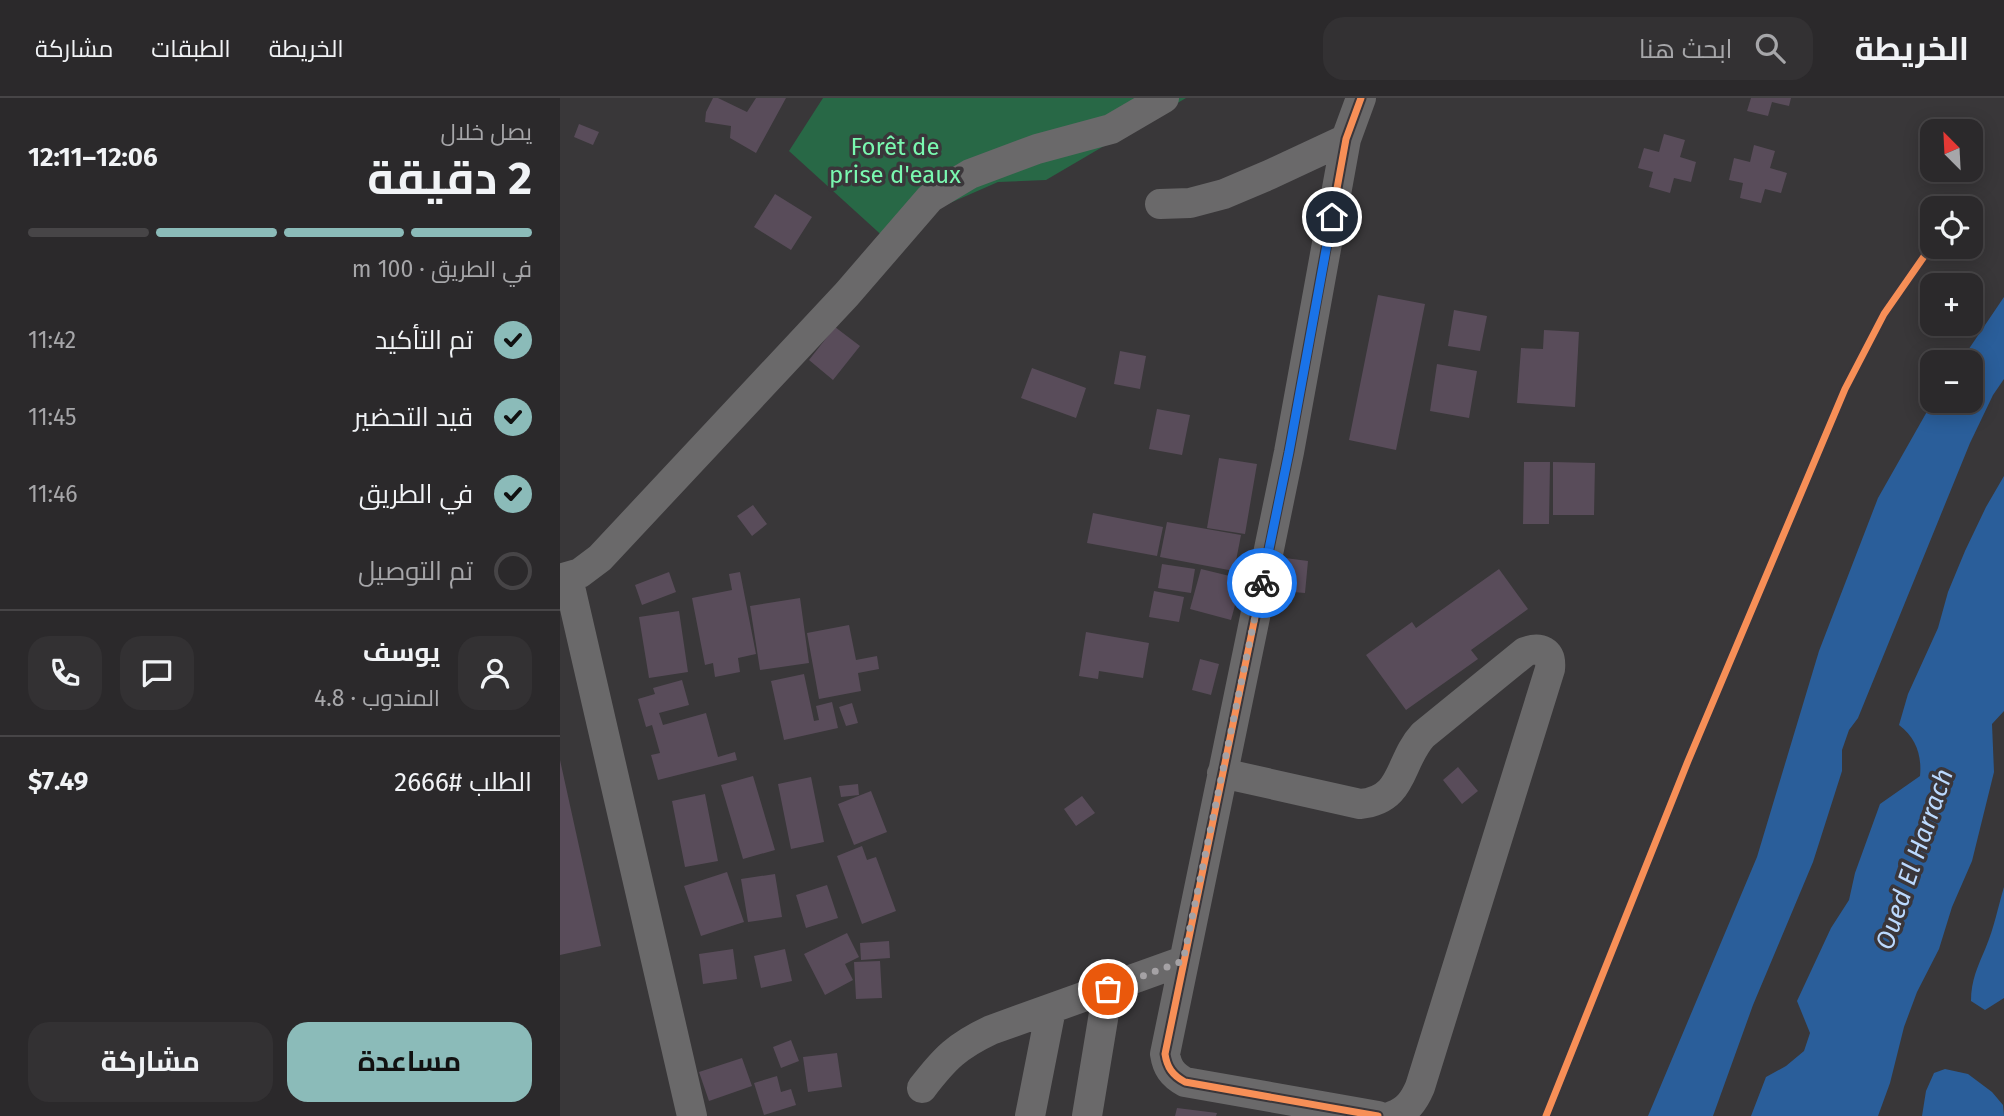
<!DOCTYPE html>
<html lang="ar">
<meta charset="utf-8">
<style>
:root{--surface:#2b292b;--page:#333133;--text:#f1f3f6;--muted:#a6a6a9;--line:#474547;--accent:#8bbbb9}
body{margin:0;font-family:"Fira Sans",Cairo,sans-serif;background:var(--page);color:var(--text);direction:rtl;height:100vh;display:flex;flex-direction:column;font-size:26px;white-space:nowrap}
*{box-sizing:border-box;margin:0}
p{font-size:23px;color:var(--muted)}
.icon{flex:none;width:38px;height:38px;fill:none;stroke:currentColor;stroke-width:2;stroke-linecap:round;stroke-linejoin:round}
.map{position:relative;flex:1;overflow:hidden;direction:ltr}
.side{display:flex;flex-direction:column;background:var(--surface);width:560px}
.side>*{flex:none}
.needle{width:46px;rotate:336deg}
.tools{position:absolute;left:1360px;top:21px;display:grid;gap:14px}
.tools a{display:grid;place-items:center;width:63px;height:63px;border-radius:14px;background:var(--surface);box-shadow:0 4px 18px #0003,0 0 0 2px var(--line);font-size:35px}
.pin{position:absolute;display:grid;place-items:center;width:60px;height:60px;color:#fff;margin:-30px;border:4px solid #fff;border-radius:50%;box-shadow:0 2px 7px #0007}
.courier{position:absolute;display:grid;place-items:center;width:70px;height:70px;margin:-35px;border:5px solid #1a73e8;border-radius:50%;background:#fff;color:#222;box-shadow:0 2px 9px #0007}
.summary em{font-style:normal;font-weight:700}
.summary div{display:flex;flex-direction:column-reverse}
.summary{display:flex;align-items:center;justify-content:space-between;height:119px;padding:0 28px}
h1{font-size:46px;font-weight:700;line-height:52px}
.bar{display:grid;grid-template-columns:repeat(4,1fr);gap:10px 7px;align-content:center;height:84px;padding:0 28px}
.bar i{height:9px;border-radius:5px;background:var(--line)}
.bar .selected{background:var(--accent)}
.bar p{grid-column:span 4}
.line{display:flex;align-items:center;gap:18px;padding:0 28px;border-top:2px solid var(--line)}
.line div{flex:1}
.round{display:grid;place-items:center;flex:none;width:74px;height:74px;border-radius:21px;background:var(--page)}
ol{padding:0 28px;list-style:none}
li{display:flex;align-items:center;gap:21px;height:77px}
li p{margin-inline-start:auto}
li .icon{padding:7px;border-radius:50%;background:var(--accent);color:#111;stroke-width:4}
li:last-child{color:var(--muted)}
li i{width:38px;height:38px;border:4px solid var(--line);border-radius:50%}
.button{display:flex;gap:14px;margin-top:auto;padding:14px 28px}
.button a{flex:1;height:80px;border-radius:21px;background:var(--accent);color:#111;font-size:28px;font-weight:700;line-height:80px;text-align:center}
.button a+a{background:var(--page);color:var(--text)}
header{display:flex;align-items:center;gap:42px;box-sizing:border-box;height:98px;padding:0 35px;background:var(--surface);border-bottom:2px solid var(--line)}
header strong{font-size:33px}
nav{display:flex;gap:38px;margin-inline-start:auto;font-size:24px}
.search{width:490px;height:63px;background:var(--page);display:flex;align-items:center;gap:18px;box-sizing:border-box;padding:0 24px;border-radius:21px;color:var(--muted);font-size:26px}
main{display:flex;flex:1;min-height:0}
.map>svg:first-child{display:block}
.forest{fill:#286846}
.water{fill:#2a5e9a}
.building{fill:#594c5a}
.lines{fill:none;stroke-linecap:round;stroke-linejoin:round}
.minor{stroke:#6a696a;stroke-width:30}
.cycleway-casing{stroke:#3a363a;stroke-width:11}
.cycleway{stroke:#f78f57;stroke-width:7}
.done{stroke:#a5a2a5;stroke-width:7;stroke-dasharray:0 12.6}
.route{stroke:#1a73e8;stroke-width:9}
.labels{text-anchor:middle;stroke-width:7;stroke-linejoin:round;paint-order:stroke}
.park-label{font-size:24px;fill:#7af8b0;stroke:#3a363a}
.water-label{font-size:26px;font-style:italic;fill:#bbd9fe;stroke:#3a363a}
</style>
<header>
<strong>الخريطة</strong>
<div class="search"><svg class="icon" aria-label="search" viewBox="0 0 24 24"><circle cx="10" cy="10" r="6"/><path d="M15 15l6 6"/></svg>ابحث هنا</div>
<nav><a>الخريطة</a><a>الطبقات</a><a>مشاركة</a></nav>
</header>
<main>
<div class="map">
<svg width="1444" height="1018" viewBox="0 0 1444 1018">
<rect width="100%" height="100%" fill="#393739"/>
<path class="forest" d="M263,0H626L486,82L438,84L374,112L338,152L229,53Z"/>
<path class="water" d="M1444,199V281L1433,297L1410,345L1298,620L1289,632L1282,652V673L1253,764L1193,907L1153,1018H1088L1197,759L1259,553L1318,400L1373,303H1410V264H1400Z
M1444,378V613L1432,626L1434,674L1412,763L1392,809L1379,851L1357,894L1344,929L1330,985L1318,1018H1191L1206,979L1226,968L1244,953L1250,935L1237,903L1271,830L1289,802L1295,775L1320,706L1360,678C1362,657 1356,640 1339,627L1348,596L1378,530L1388,494L1405,453L1426,409Z
M1444,789V900L1425,912L1411,903C1411,882 1418,868 1426,849C1434,830 1438,809 1444,789Z
M1385,971L1408,976L1432,994L1443,1007L1444,1018H1362L1366,993L1374,975Z"/>
<path class="building" d="M153,0H158L187,14L196,0H226L196,55L170,40L171,28L145,24L146,14Z
M1191,0H1231L1229,8L1212,4L1208,18L1187,13Z
M19,26L39,34L33,47L14,39Z
M1104,36L1125,42L1120,59L1136,64L1131,84L1114,80L1110,95L1089,89L1093,74L1078,70L1084,50L1099,54Z
M1194,47L1215,53L1210,70L1227,75L1221,95L1205,91L1201,105L1180,100L1183,85L1169,82L1174,60L1190,64Z
M215,96L252,119L231,152L194,129Z
M818,197L865,206L836,352L789,342Z
M894,212L927,218L920,253L888,248Z
M275,229L300,248L273,282L249,262Z
M984,232L1019,234L1015,309L957,305L961,250L983,251Z
M560,253L586,258L580,291L554,286Z
M877,266L917,273L909,320L870,313Z
M472,270L526,290L516,320L461,300Z
M597,311L630,317L622,357L589,351Z
M659,360L697,366L685,436L647,430Z
M964,364H990L989,426H963Z
M993,364L1035,365L1034,417H993Z
M193,407L207,426L192,438L177,418Z
M533,415L603,429L597,458L527,445Z
M607,424L681,437L674,473L600,459Z
M725,460L748,463L745,495L721,493Z
M602,466L635,471L631,495L598,490Z
M641,471L682,481L671,522L630,511Z
M939,471L968,511L911,552L918,561L846,612L806,557L852,524L856,530Z
M109,474L116,494L82,507L75,487Z
M180,474L196,556L178,560L180,574L155,579L153,565L145,567L132,500L172,492L169,476Z
M594,493L624,499L619,524L589,519Z
M240,500L249,565L200,572L190,508Z
M119,513L128,574L89,580L79,519Z
M289,527L296,562L317,558L319,571L298,575L301,593L259,601L247,535Z
M526,534L589,545L583,580L539,573L538,581L519,578Z
M640,561L659,566L651,597L632,592Z
M244,576L254,623L259,622L256,608L272,604L278,630L224,642L211,583Z
M122,582L129,607L99,615L103,627L146,615L158,659L175,654L177,662L98,682L91,657L100,655L92,627L86,629L78,601L95,596L93,590Z
M292,605L298,625L286,628L279,609Z
M0,662L41,848L0,857Z
M898,669L918,693L902,706L883,682Z
M193,678L215,752L183,761L161,687Z
M251,679L264,744L231,751L218,686Z
M298,686L299,697L281,699L279,688Z
M311,693L327,734L294,747L278,706Z
M145,696L158,763L125,769L112,703Z
M522,698L535,715L516,728L504,711Z
M302,748L307,762L316,759L336,813L302,826L277,758Z
M167,774L184,824L141,838L124,788Z
M215,776L222,819L188,824L181,781Z
M267,787L278,820L246,830L236,797Z
M287,835L299,859L285,866L293,882L265,897L244,856Z
M329,843L330,860L301,862L300,845Z
M173,851L177,881L143,886L139,856Z
M225,851L232,883L201,890L194,858Z
M320,863L322,900L296,901L294,864Z
M231,942L239,963L221,970L213,949Z
M277,955L282,989L248,994L243,959Z
M182,960L192,988L149,1003L139,974Z
M217,978L221,994L231,991L236,1007L204,1017L194,985Z
M617,1010L657,1015L656,1018H615Z"/>
<g class="lines">
<path class="minor" d="M801,0L786,41L729,354L605,956C607,969 612,977 625,984L818,1018
M600,106L630,105L664,96L711,76L786,41
M8,480L132,1018
M0,481L20,475L40,460L287,196L370,100L410,76L477,51L551,31L604,0
M662,675L800,706C845,702 838,664 863,637L965,554C980,548 992,553 990,571L860,989C854,1003 847,1013 832,1018
M362,990C385,960 397,948 431,932L623,863
M470,1018L491,911
M527,1018L548,891"/>
<g class="cycleway-casing">
<path id="cycleway" d="M801,0L786,41L729,354L605,956C607,969 612,977 625,984L818,1018
M986,1018L1128,663L1285,291L1324,216L1372,147"/>
</g>
<use href="#cycleway" class="cycleway"/>
</g>
<g class="lines">
<path class="done" d="M548,891L623,863L702,485"/>
<path class="route" d="M702,485L729,354L772,119"/>
</g>
<g class="labels">
<g class="park-label">
<text x="335" y="57">Forêt de<tspan x="335" dy="28">prise d'eaux</tspan></text>
</g>
<g class="water-label">
<text transform="translate(1354 761) rotate(-71)" y="9">Oued El Harrach</text>
</g>
</g>
</svg>
<div class="tools">
<a><svg class="needle" viewBox="-14 -14 28 28"><path d="M0-13l5 13h-10z" fill="#e53935"/><path d="M0 13l5-13h-10z" fill="#a6a6a9"/></svg></a>
<a><svg class="icon" aria-label="locate" viewBox="0 0 24 24"><circle cx="12" cy="12" r="6"/><path d="M12 2v4M12 18v4M2 12h4M18 12h4"/></svg></a>
<a>+</a>
<a>−</a>
</div>
<div class="pin" style="left:548px;top:891px;background:#ea580c"><svg class="icon" aria-label="bag" viewBox="0 0 24 24"><path d="M5 8h14l-1 12H6zM9 8a3 3 0 0 1 6 0"/></svg></div>
<div class="pin" style="left:772px;top:119px;background:#1f2937"><svg class="icon" aria-label="home" viewBox="0 0 24 24"><path d="M3 11l9-7 9 7M6 9v11h12V9"/></svg></div>
<div class="courier" style="left:702px;top:485px"><svg class="icon" aria-label="bike" viewBox="0 0 24 24"><circle cx="6" cy="16" r="4"/><circle cx="18" cy="16" r="4"/><path d="M6 16l4-8h5l3 8M10 8l3 8H6M13 5h3"/></svg></div>
</div>
<section class="side">
<div class="summary"><div><h1>2 دقيقة</h1><p>يصل خلال</p></div><em>12:06–12:11</em></div>
<div class="bar"><i class="selected"></i><i class="selected"></i><i class="selected"></i><i></i><p>في الطريق · 100 m</p></div>
<ol>
<li><svg class="icon" aria-label="check" viewBox="0 0 24 24"><path d="M5 12l5 5 9-10"/></svg>تم التأكيد<p>11:42</p></li>
<li><svg class="icon" aria-label="check" viewBox="0 0 24 24"><path d="M5 12l5 5 9-10"/></svg>قيد التحضير<p>11:45</p></li>
<li><svg class="icon" aria-label="check" viewBox="0 0 24 24"><path d="M5 12l5 5 9-10"/></svg>في الطريق<p>11:46</p></li>
<li><i></i>تم التوصيل</li>
</ol>
<div class="line" style="height:126px"><a class="round"><svg class="icon" aria-label="person" viewBox="0 0 24 24"><circle cx="12" cy="8" r="4"/><path d="M4 21q1-7 8-7t8 7"/></svg></a><div><b>يوسف</b><p>المندوب · 4.8</p></div><a class="round"><svg class="icon" aria-label="chat" viewBox="0 0 24 24"><path d="M4 5h16v11H9l-5 4z"/></svg></a><a class="round"><svg class="icon" aria-label="phone" viewBox="0 0 24 24"><path d="M5 4h4l2 5-3 2q2 4 5 5l2-3 5 2v4C11 20 4 13 5 4z"/></svg></a></div>
<div class="line" style="height:91px"><div>الطلب #2666</div><b>$7.49</b></div>
<div class="button"><a>مساعدة</a><a>مشاركة</a></div>
</section>
</main>
